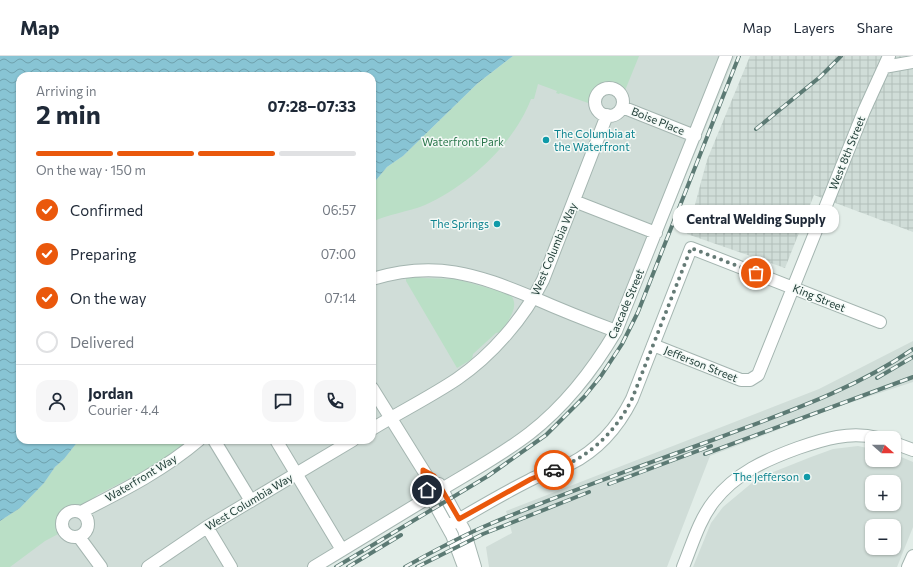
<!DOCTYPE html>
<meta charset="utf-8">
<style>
:root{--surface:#fff;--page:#f6f6f7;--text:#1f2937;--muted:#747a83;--line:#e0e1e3;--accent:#ea580c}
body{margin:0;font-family:Commissioner,sans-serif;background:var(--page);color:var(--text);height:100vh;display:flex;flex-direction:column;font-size:15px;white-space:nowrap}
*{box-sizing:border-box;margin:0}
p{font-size:13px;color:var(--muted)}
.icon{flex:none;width:22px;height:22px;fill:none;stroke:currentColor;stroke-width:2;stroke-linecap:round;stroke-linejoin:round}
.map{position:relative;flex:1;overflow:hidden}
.details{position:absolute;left:16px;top:16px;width:360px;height:372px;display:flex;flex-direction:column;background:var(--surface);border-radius:12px;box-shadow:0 1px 3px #0004}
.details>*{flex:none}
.needle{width:26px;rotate:111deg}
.tools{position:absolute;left:865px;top:375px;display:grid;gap:8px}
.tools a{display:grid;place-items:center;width:36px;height:36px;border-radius:8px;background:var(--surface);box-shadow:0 1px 3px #0004;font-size:20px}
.pin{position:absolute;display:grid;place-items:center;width:34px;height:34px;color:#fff;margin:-17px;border:2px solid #fff;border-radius:50%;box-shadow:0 1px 4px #0007}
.courier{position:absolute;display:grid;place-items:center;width:40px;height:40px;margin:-20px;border:3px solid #ea580c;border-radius:50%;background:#fff;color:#222;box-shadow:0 1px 5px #0007}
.bubble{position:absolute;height:28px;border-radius:12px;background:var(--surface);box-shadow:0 1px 3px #0004;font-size:13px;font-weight:700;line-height:28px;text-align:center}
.overview em{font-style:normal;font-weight:700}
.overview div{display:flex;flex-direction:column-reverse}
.overview{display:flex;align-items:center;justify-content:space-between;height:68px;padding:0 20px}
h1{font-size:26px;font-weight:700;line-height:30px}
.bar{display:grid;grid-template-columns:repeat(4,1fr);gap:6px 4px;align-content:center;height:48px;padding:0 20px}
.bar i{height:5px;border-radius:3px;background:var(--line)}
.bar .selected{background:var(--accent)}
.bar p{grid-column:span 4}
.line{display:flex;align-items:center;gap:10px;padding:0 20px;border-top:1px solid var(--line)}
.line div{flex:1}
.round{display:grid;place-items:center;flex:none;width:42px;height:42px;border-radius:12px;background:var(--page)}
ol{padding:0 20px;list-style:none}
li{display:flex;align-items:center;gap:12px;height:44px}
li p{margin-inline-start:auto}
li .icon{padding:4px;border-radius:50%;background:var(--accent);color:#fff;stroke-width:4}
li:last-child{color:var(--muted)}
li i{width:22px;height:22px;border:2px solid var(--line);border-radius:50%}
header{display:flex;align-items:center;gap:24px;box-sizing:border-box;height:56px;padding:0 20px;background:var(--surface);border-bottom:1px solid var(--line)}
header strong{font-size:19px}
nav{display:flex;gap:22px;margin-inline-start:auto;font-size:14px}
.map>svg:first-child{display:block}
.built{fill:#d0ddd8;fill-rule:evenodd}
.industrial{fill:url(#industrial-grid)}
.green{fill:#badfc6}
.water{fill:url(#water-waves)}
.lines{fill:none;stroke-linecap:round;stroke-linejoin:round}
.minor-casing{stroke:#a4b5b0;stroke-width:14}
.minor{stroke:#fff;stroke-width:12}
.rail-casing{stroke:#5c7a74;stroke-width:4}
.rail{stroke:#f3f9f6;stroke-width:2.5;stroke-dasharray:8;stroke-linecap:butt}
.done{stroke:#657b76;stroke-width:4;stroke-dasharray:0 7.2}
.route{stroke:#ea580c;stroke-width:5}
.culture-dot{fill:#0f9aa8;stroke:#f3f9f6;stroke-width:1.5}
.labels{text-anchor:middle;stroke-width:3;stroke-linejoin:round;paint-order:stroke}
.street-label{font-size:11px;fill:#213e38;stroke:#f3f9f6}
.culture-label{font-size:11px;fill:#0d838f;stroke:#f3f9f6;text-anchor:end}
.park-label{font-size:11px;fill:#2a774c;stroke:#f3f9f6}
</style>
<header>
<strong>Map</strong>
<nav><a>Map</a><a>Layers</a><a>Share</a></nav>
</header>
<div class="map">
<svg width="913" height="511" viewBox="0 0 913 511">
<defs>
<pattern id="industrial-grid" width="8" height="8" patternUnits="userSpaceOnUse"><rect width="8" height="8" fill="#d0ddd8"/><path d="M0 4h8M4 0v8" fill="none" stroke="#b2bfba"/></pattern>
<pattern id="water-waves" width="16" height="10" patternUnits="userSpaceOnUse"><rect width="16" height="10" fill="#88c4d4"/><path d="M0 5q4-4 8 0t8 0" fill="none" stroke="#6fa1ad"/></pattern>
</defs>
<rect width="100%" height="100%" fill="#e2ede8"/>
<path class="built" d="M513,0H735L618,285L591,326L567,353L540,379L512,399L328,511H0V465L20,452L44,427L49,418L79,384H372V129L438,67Z
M913,285V326L837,351L710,400L667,511H489L486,491L512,477L506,455L819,333Z
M858,390L872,393V404H894V398L913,406V471L897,511H693L711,467L723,451L753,426L761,421L811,401L833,393ZM872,426H894V448H872ZM872,470H894V492H872Z"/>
<path class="industrial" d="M750,0H913V176L814,139L785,212L687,178L707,104Z"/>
<path class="green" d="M513,0H639L624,37C612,22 593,28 591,47H588L560,37L559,38L556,37L557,35L538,28L534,43H531C514,88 469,129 425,149C408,156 388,158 372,166V129L376,124L387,111L403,100L478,27Z
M417,219L421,222L456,223L499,235L504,234C524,245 510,262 501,276L496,277L473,298L472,303L457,312L406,225V221Z
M79,384H188L181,390L178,396L152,413H148L97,439C86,456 50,446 60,477L45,485L10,511H0V465L20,452L44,427L55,411L64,403Z"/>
<path class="water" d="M0,0H513L478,27L403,100L387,111L372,129V20H20V384H79L64,403L55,411L44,427L20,452L0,465Z"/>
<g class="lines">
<g class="minor-casing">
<path id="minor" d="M884,11L913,6
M595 46a14 14 0 1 1 28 0a14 14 0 1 1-28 0Z
M622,51L695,80
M574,145L656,177
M372,223C435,204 476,218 534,242C561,254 589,265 616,275
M653,289L741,324H750L758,319L864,55L889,0
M372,332L433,430L437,433H442
M372,373C400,356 430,341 457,323C492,299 524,262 543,224L607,59
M214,384L251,445
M276,384L342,494
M894,387L913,394
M439,428L464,474L475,511
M442,433C472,415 503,398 530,377C566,349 593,314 616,275L726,0
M427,434L452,479L464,511
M62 468a13 13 0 1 1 26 0a13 13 0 1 1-26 0Z
M81,456C122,435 164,414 199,384
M448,470C475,454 502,438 530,424C543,417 557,414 570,408C598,394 618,371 632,343L691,192L880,266
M207,471L231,511
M79,481L101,511
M148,511L207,471L353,384
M314,511L431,440
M683,511C692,489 699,464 714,445C736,417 765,404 798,392C824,383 850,375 878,382
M908,511L913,500"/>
</g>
<use href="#minor" class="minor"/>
<g class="rail-casing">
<path id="rail" d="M756,73L820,21L841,0
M877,322L913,301
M705,398L913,321
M609,428L711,390
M336,511L488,420L546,379L584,341L601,320L622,288L638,256L739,0
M348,511L401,479
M405,511C430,497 456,483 483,471C560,438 639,411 718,382C784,357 854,334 913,293
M417,511L483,478L589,436"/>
</g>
<use href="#rail" class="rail"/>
</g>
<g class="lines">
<path class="done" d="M554,414C589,401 615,377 632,343L691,192L756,217"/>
<path class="route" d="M427,434L423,427V414L434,420L459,463L531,423L554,414"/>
</g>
<g class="culture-dot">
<circle cx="546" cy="84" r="4"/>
<circle cx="497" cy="168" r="4"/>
<circle cx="807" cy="421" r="4"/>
</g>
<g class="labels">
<g class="street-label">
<text transform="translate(658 65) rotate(22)" y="4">Boise Place</text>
<text transform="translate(847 97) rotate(-68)" y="4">West 8th Street</text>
<text transform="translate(554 193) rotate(-67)" y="4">West Columbia Way</text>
<text transform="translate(819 242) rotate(22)" y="4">King Street</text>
<text transform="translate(626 248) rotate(-67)" y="4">Cascade Street</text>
<text transform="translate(701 308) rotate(22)" y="4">Jefferson Street</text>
<text transform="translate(141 422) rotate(-31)" y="4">Waterfront Way</text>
<text transform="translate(249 446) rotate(-31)" y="4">West Columbia Way</text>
</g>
<g class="culture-label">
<text x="554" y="82" text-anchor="start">The Columbia at<tspan x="554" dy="13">the Waterfront</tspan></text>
<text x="489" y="172">The Springs</text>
<text x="799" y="425">The Jefferson</text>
</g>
<g class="park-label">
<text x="463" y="90">Waterfront Park</text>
</g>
</g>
</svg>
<div class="tools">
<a><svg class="needle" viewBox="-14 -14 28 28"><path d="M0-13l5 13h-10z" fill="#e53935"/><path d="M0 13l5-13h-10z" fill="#747a83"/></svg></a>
<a>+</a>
<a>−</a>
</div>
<div class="pin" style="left:756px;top:217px;background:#ea580c"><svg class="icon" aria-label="bag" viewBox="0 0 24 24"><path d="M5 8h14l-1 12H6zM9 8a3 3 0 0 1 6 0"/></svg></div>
<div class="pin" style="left:427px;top:434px;background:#1f2937"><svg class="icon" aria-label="home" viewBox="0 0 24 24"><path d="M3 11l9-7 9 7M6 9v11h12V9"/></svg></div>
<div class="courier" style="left:554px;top:414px"><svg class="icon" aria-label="car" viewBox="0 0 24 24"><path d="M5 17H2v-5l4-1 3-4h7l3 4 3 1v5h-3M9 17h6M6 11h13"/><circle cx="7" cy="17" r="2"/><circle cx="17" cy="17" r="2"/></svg></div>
<div class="bubble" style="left:673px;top:149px;width:166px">Central Welding Supply</div>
<section class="details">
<div class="overview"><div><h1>2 min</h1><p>Arriving in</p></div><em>07:28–07:33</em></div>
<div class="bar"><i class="selected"></i><i class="selected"></i><i class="selected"></i><i></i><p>On the way · 150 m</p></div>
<ol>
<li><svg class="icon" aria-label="check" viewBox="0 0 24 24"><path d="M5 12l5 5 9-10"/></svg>Confirmed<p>06:57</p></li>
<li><svg class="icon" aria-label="check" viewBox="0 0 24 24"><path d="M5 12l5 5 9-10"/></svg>Preparing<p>07:00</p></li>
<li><svg class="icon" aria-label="check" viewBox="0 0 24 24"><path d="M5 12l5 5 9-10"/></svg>On the way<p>07:14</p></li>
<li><i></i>Delivered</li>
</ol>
<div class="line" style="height:72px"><a class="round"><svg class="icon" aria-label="person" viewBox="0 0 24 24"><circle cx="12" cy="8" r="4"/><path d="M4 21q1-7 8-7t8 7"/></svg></a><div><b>Jordan</b><p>Courier · 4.4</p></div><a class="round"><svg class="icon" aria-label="chat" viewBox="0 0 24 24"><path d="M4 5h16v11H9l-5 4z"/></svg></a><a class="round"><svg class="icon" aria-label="phone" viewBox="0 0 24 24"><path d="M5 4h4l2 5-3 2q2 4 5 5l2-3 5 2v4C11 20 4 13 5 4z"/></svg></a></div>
</section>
</div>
